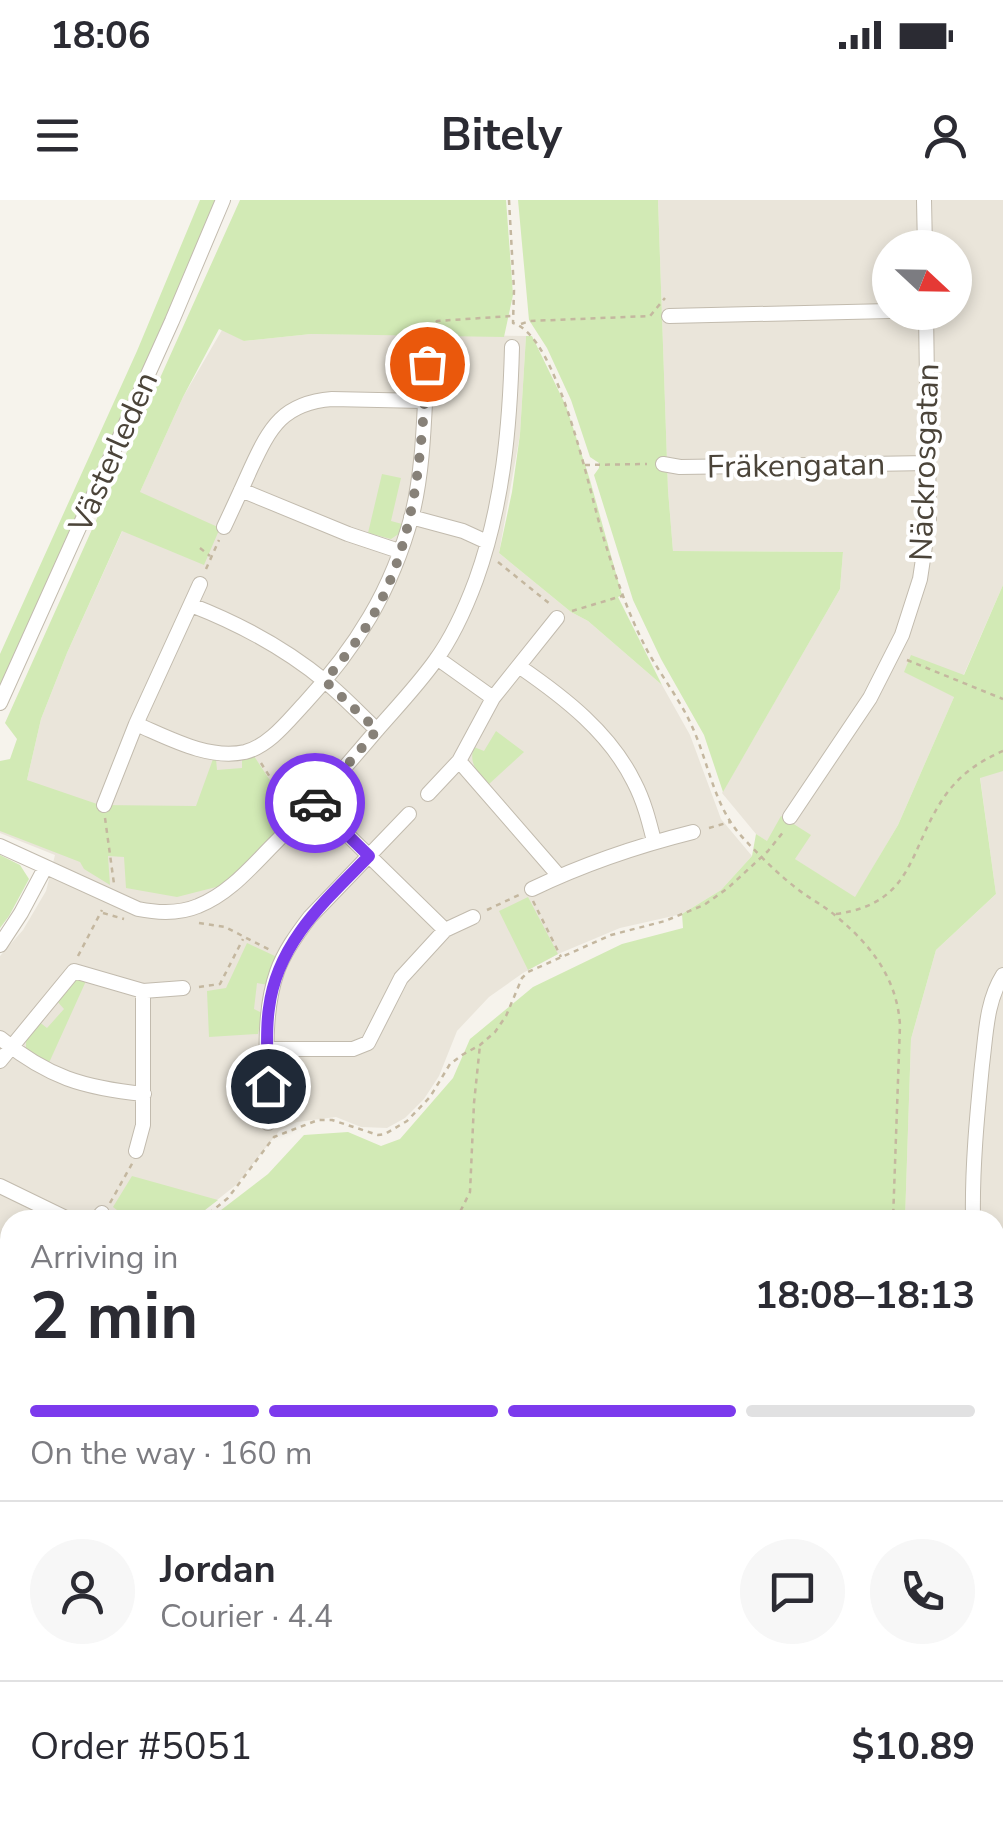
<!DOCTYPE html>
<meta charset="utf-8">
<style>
:root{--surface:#fff;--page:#f7f7f7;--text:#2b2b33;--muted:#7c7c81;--line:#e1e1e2;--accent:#7c3aed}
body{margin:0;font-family:"Nunito Sans",sans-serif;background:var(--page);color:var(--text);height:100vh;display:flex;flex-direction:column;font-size:38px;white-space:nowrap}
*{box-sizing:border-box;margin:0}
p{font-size:32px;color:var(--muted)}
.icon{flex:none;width:55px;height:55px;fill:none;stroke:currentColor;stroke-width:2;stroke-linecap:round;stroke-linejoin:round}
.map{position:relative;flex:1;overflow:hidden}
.drawer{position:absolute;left:0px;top:1010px;width:1005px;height:622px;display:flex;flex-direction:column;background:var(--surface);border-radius:30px 30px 0 0;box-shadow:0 5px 15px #0003}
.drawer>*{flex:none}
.needle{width:65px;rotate:112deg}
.buttons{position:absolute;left:872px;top:30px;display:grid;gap:20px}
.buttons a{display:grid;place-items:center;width:100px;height:100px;border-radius:50%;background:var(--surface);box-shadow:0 5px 15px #0003;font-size:50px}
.pin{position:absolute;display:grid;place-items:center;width:85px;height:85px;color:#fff;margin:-42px;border:5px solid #fff;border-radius:50%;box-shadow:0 2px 10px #0007}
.courier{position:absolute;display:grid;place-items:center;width:100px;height:100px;margin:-50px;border:8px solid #7c3aed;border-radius:50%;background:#fff;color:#222;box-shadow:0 2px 12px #0007}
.headline em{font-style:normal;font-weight:700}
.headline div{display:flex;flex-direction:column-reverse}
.headline{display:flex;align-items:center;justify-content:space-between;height:170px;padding:0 30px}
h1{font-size:65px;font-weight:700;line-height:75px}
.bar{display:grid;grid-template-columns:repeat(4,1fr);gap:15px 10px;align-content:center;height:120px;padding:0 30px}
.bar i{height:12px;border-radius:8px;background:var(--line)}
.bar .current{background:var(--accent)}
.bar p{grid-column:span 4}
.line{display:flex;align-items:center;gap:25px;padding:0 30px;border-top:2px solid var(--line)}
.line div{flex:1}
.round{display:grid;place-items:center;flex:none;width:105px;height:105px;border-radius:52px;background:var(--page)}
.status{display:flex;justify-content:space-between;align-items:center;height:70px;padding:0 50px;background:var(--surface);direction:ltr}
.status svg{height:28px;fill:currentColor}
header{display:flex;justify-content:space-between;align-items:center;height:130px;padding:0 30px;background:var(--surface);font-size:45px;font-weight:700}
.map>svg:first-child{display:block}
.residential{fill:#eae5da;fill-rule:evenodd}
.green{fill:#d2eab5}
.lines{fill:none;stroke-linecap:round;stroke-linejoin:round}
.minor-casing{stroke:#c2bbae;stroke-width:16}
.path{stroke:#c4b79f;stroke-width:2.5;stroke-dasharray:5 5;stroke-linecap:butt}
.minor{stroke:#fff;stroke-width:14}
.done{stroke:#878178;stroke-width:10;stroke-dasharray:0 18}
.route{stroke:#7c3aed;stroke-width:12}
.labels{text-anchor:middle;stroke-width:8;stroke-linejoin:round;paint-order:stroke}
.street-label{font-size:32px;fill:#4b4439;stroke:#fff}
</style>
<div class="status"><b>18:06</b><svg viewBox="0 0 49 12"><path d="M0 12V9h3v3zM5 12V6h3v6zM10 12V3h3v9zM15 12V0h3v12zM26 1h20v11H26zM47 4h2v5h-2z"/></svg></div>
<header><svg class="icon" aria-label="menu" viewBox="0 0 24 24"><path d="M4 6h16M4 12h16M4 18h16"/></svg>Bitely<svg class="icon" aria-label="person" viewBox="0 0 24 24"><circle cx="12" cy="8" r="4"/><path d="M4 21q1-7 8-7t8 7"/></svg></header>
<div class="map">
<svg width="1003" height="1632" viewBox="0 0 1003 1632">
<rect width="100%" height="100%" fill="#f6f3ec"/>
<path class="residential" d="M658,0H1003V385L898,625L855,698L756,634L722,593L840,389L843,352L673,351L668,290ZM890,48H955V112H890Z
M222,130L245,141L311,134L526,136L520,234L499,353L571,412L588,421L662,485L690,535L721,619L752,656L721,690L682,714L620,728L558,754L523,773L489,797L457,831L439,876L424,899L405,918L387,928L361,927L336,917L297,922L279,931L236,985L192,1020H10V1281L0,1292V756L23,730L46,691L55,655L0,633V630L27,580L41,519L67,453L183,197Z
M1003,570V1088H995V1020H905L911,839L936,750L996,694L980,577Z
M995,1228L1003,1232V1632H716L715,1623L995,1622Z"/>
<path class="green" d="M200,0H215L209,20L0,488V454L137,151Z
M240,0H506L513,95L504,137L311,134L244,141L219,129L183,197L140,292L220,328L204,365L122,331L67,453L41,519L27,580L100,605L196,606L213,559H216L217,570L242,568V558L252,553L292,614L224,685L177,697L126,688L124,657L108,656L110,685L84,669L80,662L0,631V561L10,559L17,539L5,523Z
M518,0H658L668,290L673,351L843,352L840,389L723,592L704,535L661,459L633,400L594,275L599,268V263L590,257L571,200L547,148L529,120Z
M526,136H532L566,206L590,280L622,395L618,397L662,485L588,421L571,412L499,353L512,292L520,234Z
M382,274L401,278L391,321L402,324L400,333L391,339L368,333Z
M1003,385V571L980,578L996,694L936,750L911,839L905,1020H208L268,974L304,935L348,932L381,946L400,939L453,878L470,839L533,787L622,744L683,728L682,714L721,690L752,656L756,634L767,641L781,616L811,635L795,659L855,697L898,625L954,497L904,472L911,455L964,475Z
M496,531L524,552L488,585C478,572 468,564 474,547L484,551Z
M0,655L20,665L29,679L9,716L0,728Z
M528,697L558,754L528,770L499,711Z
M247,743L277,757L268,785L257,783L254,809L262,813L258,834L209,837L207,791L226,788Z
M80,779L86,781L48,865L26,848V839L38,821L47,828L64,809L56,800L75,780Z
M132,976L218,1000L192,1020H130L113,1007Z
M995,1105H1003V1232L995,1228Z
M10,1281V1530L0,1519V1292Z
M14,1623V1622L390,1623L384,1632H15Z"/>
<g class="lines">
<g class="minor-casing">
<path id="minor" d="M924,0L925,48
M669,116L890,111
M663,264L680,267L929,263
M241,290L348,334L399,351
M411,317L463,331L487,342
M224,327C233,308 242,288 251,268C270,227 283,203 332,199L424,201
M191,405C240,424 285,448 326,482C344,497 360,514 377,530
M437,458L493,498
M520,467C565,498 610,533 634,582C644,601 649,621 654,641
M0,503L172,121L223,0
M136,524C169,538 208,560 245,552C269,546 288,521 304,504C356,448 392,390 412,315C424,267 424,213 427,164
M459,561L559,676
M428,594L459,561L493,498L557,418
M315,603L445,730
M104,605L136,524L200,384
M790,617L870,498L902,435L920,379L929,319L926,112
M0,646L138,709C158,713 179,714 198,706C229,694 251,667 274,644C310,608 343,570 376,531C396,508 417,486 435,461C452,438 466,407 476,380C503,305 510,226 512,147
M532,689C584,664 637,646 693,632
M0,745L21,713L45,668
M143,791L183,788
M0,838C47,877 84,888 144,894
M268,849H353L368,843L401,778L445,730L473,717
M0,861L74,771L143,791V925L136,951
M268,923C268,876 261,817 277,772C284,752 297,734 310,717L409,614
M0,986L70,1020
M96,1020L102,1013
M973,1020C972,968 977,916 982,865C986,835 986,802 1003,775
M0,1126L10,1129
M995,1283L1003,1274
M785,1622L787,1632
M941,1622L944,1632"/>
</g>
<path class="path" d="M509,0L514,90L513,123C559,137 589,292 603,336C615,375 628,414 647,450C660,474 678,497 690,522C709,561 713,607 744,639C761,657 780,676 800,691C812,700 826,707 837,717C872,746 897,779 900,825L893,1020
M907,112L908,120
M521,124L530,121L650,116L665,98
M427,149L428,131L437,121L511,116
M585,265L647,264
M200,348L210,356
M498,362L550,404
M206,369L219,340
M572,411L622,396
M907,460L1003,499
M261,563L289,607
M105,618L114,684
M709,628L730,622
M533,701L561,757
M487,710L521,694
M103,713L124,719
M836,714C917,703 908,646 947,593C962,573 980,561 1003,551
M199,723L225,727L270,750
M78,756L102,710
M199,787L220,784L243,739
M110,1003L133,962
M116,1012L126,1020
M201,1020L228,998L274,937L318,920H332L378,935L385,934L407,921L430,897L450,864L462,855L480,845L495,832L506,816L522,778L528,772L611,735L665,721L704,705L728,688L768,651L784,631
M456,1020L470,992L474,903L480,845
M995,1099L1003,1103
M995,1119L1003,1117
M0,1160L9,1144
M0,1190L10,1193
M995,1196L1003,1200
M995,1255L1003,1240
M149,1632L156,1622"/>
<use href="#minor" class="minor"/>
</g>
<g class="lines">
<path class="done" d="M315,603L377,530L325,481C341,461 358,441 371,419C417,341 421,252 427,164"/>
<path class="route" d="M268,886C268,860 265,834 269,808C277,743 325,701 369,656L315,603"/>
</g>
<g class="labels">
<g class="street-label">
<text transform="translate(113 252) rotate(-66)" y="11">Västerleden</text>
<text transform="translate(924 262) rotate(-88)" y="11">Näckrosgatan</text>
<text transform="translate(796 265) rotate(-1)" y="11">Fräkengatan</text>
</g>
</g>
</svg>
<div class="buttons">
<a><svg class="needle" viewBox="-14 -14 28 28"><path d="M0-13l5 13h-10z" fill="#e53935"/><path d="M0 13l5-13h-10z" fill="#7c7c81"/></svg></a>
</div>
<div class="pin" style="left:427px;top:164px;background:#ea580c"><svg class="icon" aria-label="bag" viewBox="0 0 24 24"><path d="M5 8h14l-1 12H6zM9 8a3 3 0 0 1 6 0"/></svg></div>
<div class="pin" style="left:268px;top:886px;background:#1f2937"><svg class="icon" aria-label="home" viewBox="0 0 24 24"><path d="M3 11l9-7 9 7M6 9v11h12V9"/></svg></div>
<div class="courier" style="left:315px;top:603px"><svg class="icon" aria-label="car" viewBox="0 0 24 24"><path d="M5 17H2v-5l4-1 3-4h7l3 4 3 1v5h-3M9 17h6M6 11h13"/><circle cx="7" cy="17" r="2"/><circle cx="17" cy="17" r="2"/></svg></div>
<section class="drawer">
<div class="headline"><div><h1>2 min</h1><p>Arriving in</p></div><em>18:08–18:13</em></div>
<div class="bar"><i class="current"></i><i class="current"></i><i class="current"></i><i></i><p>On the way · 160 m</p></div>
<div class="line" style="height:180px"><a class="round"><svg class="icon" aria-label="person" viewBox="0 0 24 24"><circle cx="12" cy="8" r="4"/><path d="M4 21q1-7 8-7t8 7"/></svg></a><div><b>Jordan</b><p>Courier · 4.4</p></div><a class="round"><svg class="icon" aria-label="chat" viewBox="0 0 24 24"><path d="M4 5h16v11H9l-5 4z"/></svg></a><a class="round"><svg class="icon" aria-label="phone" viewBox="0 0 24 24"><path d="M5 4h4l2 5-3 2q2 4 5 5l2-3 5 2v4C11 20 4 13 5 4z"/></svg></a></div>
<div class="line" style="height:130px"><div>Order #5051</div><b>$10.89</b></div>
</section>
</div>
